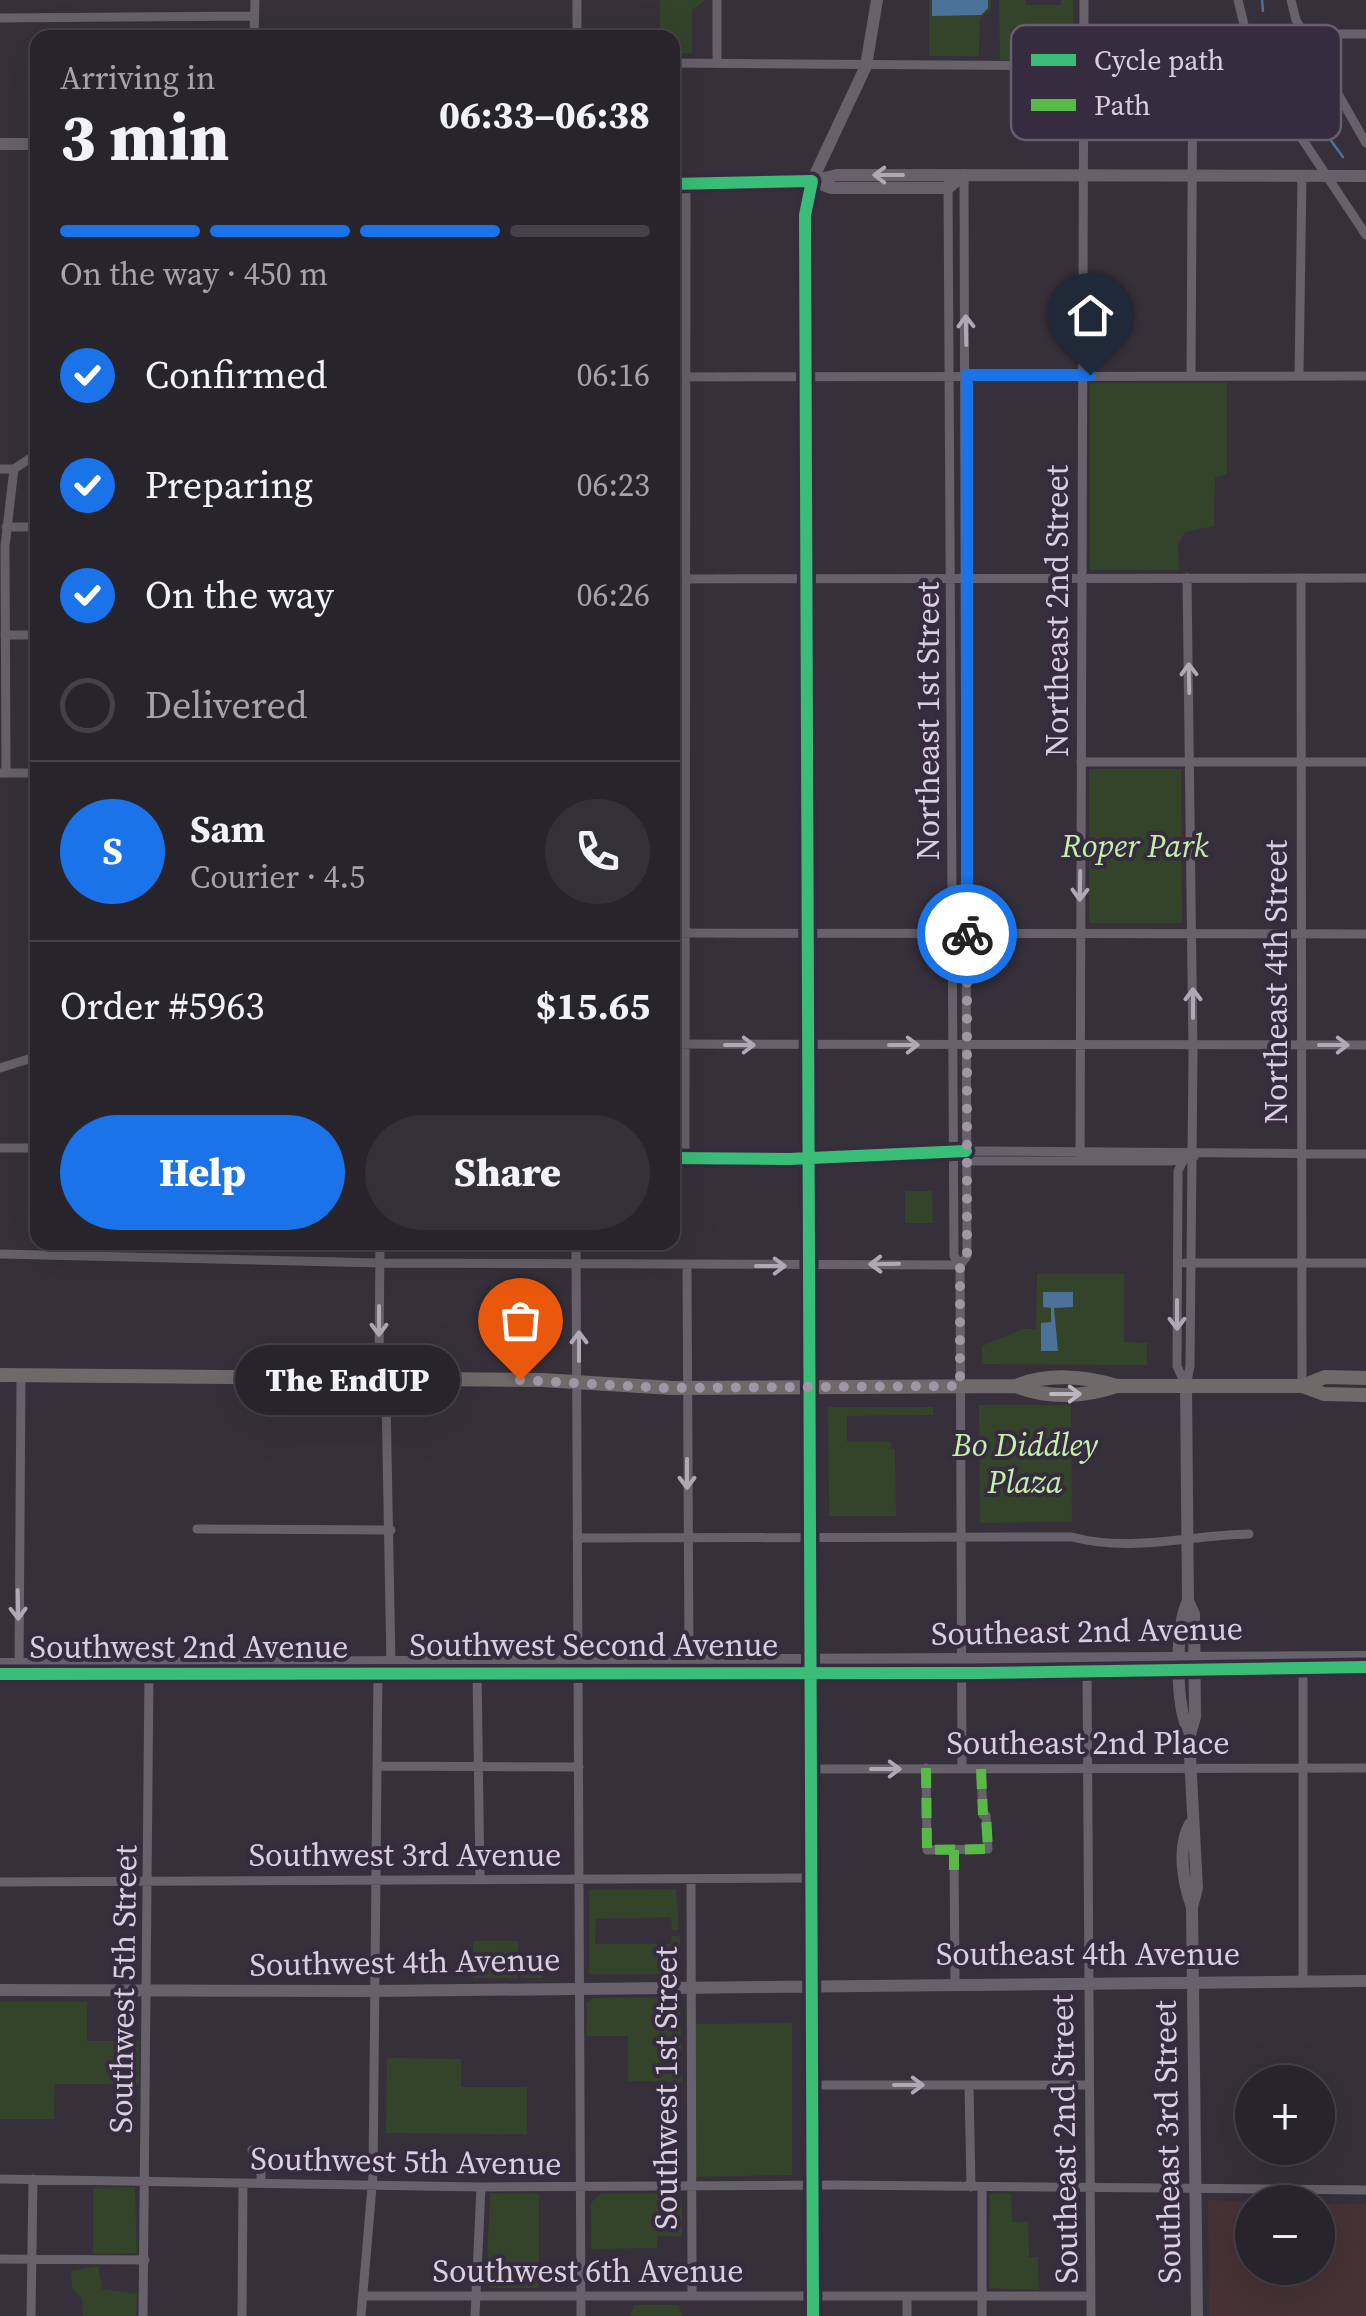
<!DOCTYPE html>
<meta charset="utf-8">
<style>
:root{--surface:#28242c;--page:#343038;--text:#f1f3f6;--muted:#a5a4a9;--line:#444148;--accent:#1a73e8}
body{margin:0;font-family:"Source Serif 4",serif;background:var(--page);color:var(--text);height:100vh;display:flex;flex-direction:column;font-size:38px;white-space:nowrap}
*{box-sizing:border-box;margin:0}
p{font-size:32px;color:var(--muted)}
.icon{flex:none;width:55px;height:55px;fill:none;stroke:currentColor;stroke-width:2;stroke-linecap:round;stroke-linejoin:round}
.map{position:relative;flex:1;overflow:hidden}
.details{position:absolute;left:30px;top:30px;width:650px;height:1220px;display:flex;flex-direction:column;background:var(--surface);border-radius:20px;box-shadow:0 10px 40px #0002,0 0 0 2px var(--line)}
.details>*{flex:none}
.buttons{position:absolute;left:1235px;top:2065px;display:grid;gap:20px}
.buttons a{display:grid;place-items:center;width:100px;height:100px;border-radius:50%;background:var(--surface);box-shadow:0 10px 40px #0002,0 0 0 2px var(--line);font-size:50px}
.pin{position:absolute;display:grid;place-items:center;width:85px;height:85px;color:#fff;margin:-102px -42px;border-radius:50% 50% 50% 0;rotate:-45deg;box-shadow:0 0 10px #0007}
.pin .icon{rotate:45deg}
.courier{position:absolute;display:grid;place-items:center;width:100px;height:100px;margin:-50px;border:8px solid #1a73e8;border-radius:50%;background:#fff;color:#222;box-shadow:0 2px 12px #0007}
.bubble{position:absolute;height:70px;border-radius:35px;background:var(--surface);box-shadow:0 10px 40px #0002,0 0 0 2px var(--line);font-size:32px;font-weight:800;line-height:70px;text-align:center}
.overview em{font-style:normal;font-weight:800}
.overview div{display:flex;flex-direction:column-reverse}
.overview{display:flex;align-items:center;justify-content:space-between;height:170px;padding:0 30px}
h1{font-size:65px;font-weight:800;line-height:75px}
.bar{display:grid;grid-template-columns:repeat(4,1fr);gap:15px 10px;align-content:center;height:120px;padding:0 30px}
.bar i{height:12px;border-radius:8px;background:var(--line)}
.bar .selected{background:var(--accent)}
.bar p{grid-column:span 4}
.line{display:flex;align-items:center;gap:25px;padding:0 30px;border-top:2px solid var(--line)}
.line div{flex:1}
.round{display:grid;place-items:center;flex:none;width:105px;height:105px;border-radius:52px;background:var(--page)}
ol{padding:0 30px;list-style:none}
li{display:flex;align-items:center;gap:30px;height:110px}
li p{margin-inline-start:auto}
li .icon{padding:10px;border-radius:50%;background:var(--accent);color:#fff;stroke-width:4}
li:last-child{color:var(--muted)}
li i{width:55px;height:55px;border:5px solid var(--line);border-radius:50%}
.cta{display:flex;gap:20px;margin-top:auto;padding:20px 30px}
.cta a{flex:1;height:115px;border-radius:60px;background:var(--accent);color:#fff;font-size:40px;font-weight:800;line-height:115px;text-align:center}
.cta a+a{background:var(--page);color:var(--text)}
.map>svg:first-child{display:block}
.industrial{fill:#453234}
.green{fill:#33442b}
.water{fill:#4d729a}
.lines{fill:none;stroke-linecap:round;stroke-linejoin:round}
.stream{stroke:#4d729a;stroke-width:2.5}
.street{stroke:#66616a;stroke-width:9}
.secondary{stroke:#66616a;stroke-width:12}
.primary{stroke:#6f696a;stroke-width:14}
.quiet{stroke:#58b947;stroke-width:10;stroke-dasharray:20 10;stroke-linecap:butt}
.cycleway-casing{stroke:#372b3f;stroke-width:19}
.cycleway{stroke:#3abd76;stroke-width:12}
.oneway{stroke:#afa9b5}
.oneway2{stroke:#bdb6c0}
.done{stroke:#9f98a4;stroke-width:10;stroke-dasharray:0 18}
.route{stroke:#1a73e8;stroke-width:12}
.labels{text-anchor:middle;stroke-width:8;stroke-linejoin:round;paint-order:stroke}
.street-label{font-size:32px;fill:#d7d0dd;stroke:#372b3f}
.park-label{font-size:32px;font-style:italic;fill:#c1f3a6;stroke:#372b3f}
.key{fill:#372b3f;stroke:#675d6e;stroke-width:2.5}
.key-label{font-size:28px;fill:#d7d0dd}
</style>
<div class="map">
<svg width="1366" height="2316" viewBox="0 0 1366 2316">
<rect width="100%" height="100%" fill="#36303a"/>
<path class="industrial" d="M1208,2200L1274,2202H1252V2268H1318V2204H1366V2316H1209Z"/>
<path class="green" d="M660,0H706L692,10V53H673L672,38L660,37Z
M929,0H991V9L980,18L979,56H929Z
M999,0H1025L1026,5H1061V0H1073V61L1000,60Z
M1090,383H1227V474L1215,478L1214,526L1185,532L1178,545L1179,570H1090Z
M1089,769H1181L1182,923H1089Z
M905,1191H932L933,1223H905Z
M1037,1274H1124V1342L1147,1343V1365L982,1364V1346L1023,1329H1036Z
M979,1405H1071L1072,1522L980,1523Z
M828,1407H933V1415L847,1416V1442H891V1449H895L896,1516H829Z
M676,1889L679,1930H672L671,1917L596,1919L595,1944H671L672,1936H680L679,1974H589V1890Z
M473,1941H518V1978H473Z
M541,1952L543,1978H521V1952Z
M680,1997L682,2082L628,2081V2036H586L587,2003L593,1998Z
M0,2002H87V2041H139V2084H55L54,2119H0Z
M792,2023V2175L695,2177L693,2024Z
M387,2058L461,2059V2087H527V2134L386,2133Z
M135,2187L137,2253L93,2254V2188Z
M490,2193L539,2194V2288H491L486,2283Z
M600,2194H677L682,2203V2236H657V2248L591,2249V2203Z
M990,2194H1011L1012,2222H1028L1029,2257H1038L1039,2290L989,2288Z
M98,2266L102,2289L137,2294L136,2316H83L82,2299L72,2288L71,2271Z
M634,2305H679L682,2316H630Z"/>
<path class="water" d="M932,0H988V8L981,15L932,16Z
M1043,1292H1073V1307L1054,1308L1058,1351H1041V1323L1051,1322V1308L1043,1307Z"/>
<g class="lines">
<path class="stream" d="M1262,0L1263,11
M1284,54L1321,127L1343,157"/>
<path class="street" d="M577,0V38
M1238,0L1249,45L1267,86L1366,235
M1291,0L1296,20L1366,143
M0,18L254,16
M1084,34H1366
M254,38L255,0
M672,63L1084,66
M717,63V0
M948,183L954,1256L960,1265L962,1768
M1191,376L1193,35
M1299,376L1302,176
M672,377L1366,376
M0,469H14L38,453
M6,527H38
M1301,578L1302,1386
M672,579L1366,578
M5,635H38
M1081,762H1366
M0,773H38
M6,773L5,546L14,469
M672,933L1366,934
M672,1044L1366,1045
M0,1068L38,1056
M0,1148H38
M1185,1157L1178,1171L1177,1366L1186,1386
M672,1158L789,1159L979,1151L1366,1154
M685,1158L686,184
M966,1161H1170L1194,1157
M1080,1161L1084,0
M380,1242L379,1361L386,1396L391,1666
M576,1242L581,2316
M0,1254L380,1263L960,1265
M1185,1263H1366
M687,1265L689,1660
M960,1265L967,1256L964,175
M1186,1386L1190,1366L1193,1053L1187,578
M197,1529L391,1530
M577,1538L1072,1537C1132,1553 1189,1535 1249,1534
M19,1668L21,1376
M477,1668L480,1880
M1087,1668L1091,2316
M377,1766L579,1767
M926,1768L927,1850L988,1849L986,1815
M810,1769L1366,1768
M981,1769L983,1815
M954,1850L955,1983
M691,1879L692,2296
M0,1882L810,1878
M1303,1980V1665
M811,2085H1089
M969,2086L971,2187
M252,2150L261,2166V2183
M0,2179L481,2187L836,2185L1366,2190
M0,2259L145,2260
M363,2296H1091
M907,2297V2316
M31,2316L33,2179
M143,2316L149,1671
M242,2316L243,2183
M361,2316L373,2175L378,1670
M475,2316L481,2187
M982,2316V2188"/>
<path class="secondary" d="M0,144H38
M815,182L831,188H948L964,175
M672,184L812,181L837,175L1366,176
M1186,1386L1188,1601L1194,1614L1195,1717L1189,1738L1197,1888L1192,1907L1197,2316
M1188,1601C1175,1624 1175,1710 1189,1731
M0,1664L1366,1657
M0,1674L979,1673L1366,1667
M1190,1824C1177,1847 1183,1883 1192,1907
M0,1990L373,1991L1366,1981
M813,2316L805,215L812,181L866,66L877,0"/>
<path class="primary" d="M0,1375L542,1380L672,1388L1016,1386C1047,1399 1086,1397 1117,1386
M1016,1386C1047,1373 1085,1376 1117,1386H1302L1325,1377L1366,1378
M1302,1386L1324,1394L1366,1395"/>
<path class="quiet" d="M926,1768L927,1850L988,1849L986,1815
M981,1769L983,1815
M954,1850V1879"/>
<g class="cycleway-casing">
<path id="cycleway" d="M672,184L812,181L805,215L813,2316
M672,1158L789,1159L966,1151
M0,1674L979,1673L1366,1667"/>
</g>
<use href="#cycleway" class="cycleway"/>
</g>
<defs><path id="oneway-shaft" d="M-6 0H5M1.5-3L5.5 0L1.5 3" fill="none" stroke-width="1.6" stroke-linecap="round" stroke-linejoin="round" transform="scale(2.5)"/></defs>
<g class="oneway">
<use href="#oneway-shaft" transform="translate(888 175) rotate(-180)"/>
<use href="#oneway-shaft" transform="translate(966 330) rotate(-91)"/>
<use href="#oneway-shaft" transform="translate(1189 678) rotate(-91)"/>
<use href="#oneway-shaft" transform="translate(1080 886) rotate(91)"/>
<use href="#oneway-shaft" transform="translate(1193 1003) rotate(-90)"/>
<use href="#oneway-shaft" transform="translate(740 1045)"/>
<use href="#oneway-shaft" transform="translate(904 1045)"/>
<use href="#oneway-shaft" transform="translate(1334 1045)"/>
<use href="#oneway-shaft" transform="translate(884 1264) rotate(179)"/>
<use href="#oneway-shaft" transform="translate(771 1266)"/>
<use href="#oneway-shaft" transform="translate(1177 1315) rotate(90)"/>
<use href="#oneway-shaft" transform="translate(379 1321) rotate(90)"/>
<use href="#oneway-shaft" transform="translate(579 1346) rotate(-90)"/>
<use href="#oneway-shaft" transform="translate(687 1474) rotate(90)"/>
<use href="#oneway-shaft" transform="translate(18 1605) rotate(89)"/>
<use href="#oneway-shaft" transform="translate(886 1769)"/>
<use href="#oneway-shaft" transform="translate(909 2085)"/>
</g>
<use class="oneway2" href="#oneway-shaft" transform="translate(1066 1394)"/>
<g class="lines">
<path class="done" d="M520,1380L663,1388L960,1386V1265L967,1256V934"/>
<path class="route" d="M967,934V375H1090"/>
</g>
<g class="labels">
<g class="street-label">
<text transform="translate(1057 611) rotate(-90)" y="11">Northeast 2nd Street</text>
<text transform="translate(928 721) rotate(-90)" y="11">Northeast 1st Street</text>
<text transform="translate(1276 982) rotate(-90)" y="11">Northeast 4th Street</text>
<text transform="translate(1087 1631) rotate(-1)" y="11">Southeast 2nd Avenue</text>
<text x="594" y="1656">Southwest Second Avenue</text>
<text x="189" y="1658">Southwest 2nd Avenue</text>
<text x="1088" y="1754">Southeast 2nd Place</text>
<text x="405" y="1866">Southwest 3rd Avenue</text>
<text x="1088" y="1965">Southeast 4th Avenue</text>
<text transform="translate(405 1962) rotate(-1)" y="11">Southwest 4th Avenue</text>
<text transform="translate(123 1989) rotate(-89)" y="11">Southwest 5th Street</text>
<text transform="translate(666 2088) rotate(-90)" y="11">Southwest 1st Street</text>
<text transform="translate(1064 2139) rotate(-91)" y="11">Southeast 2nd Street</text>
<text transform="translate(1167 2142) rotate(-91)" y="11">Southeast 3rd Street</text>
<text transform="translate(406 2161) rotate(1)" y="11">Southwest 5th Avenue</text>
<text x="588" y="2282">Southwest 6th Avenue</text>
</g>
<g class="park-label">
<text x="1135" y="857">Roper Park</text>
<text x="1025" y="1456">Bo Diddley<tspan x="1025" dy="37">Plaza</tspan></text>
</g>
</g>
<rect x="1011" y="25" width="330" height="115" rx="15" class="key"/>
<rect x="1031" y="54" width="45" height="12" fill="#3abd76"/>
<rect x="1031" y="99" width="45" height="12" fill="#58b947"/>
<g class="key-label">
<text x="1094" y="70">Cycle path</text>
<text x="1094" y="115">Path</text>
</g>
</svg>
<div class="buttons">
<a>+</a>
<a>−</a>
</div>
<div class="pin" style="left:520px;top:1380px;background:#ea580c"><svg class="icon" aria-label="bag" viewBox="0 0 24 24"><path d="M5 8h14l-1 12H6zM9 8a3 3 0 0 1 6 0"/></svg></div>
<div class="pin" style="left:1090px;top:375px;background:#1f2937"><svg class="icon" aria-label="home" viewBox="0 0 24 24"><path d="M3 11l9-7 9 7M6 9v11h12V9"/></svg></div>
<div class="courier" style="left:967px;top:934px"><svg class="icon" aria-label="bike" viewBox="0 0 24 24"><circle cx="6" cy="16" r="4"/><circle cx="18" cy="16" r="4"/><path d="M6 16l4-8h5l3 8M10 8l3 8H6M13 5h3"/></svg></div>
<div class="bubble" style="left:235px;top:1345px;width:225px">The EndUP</div>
<section class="details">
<div class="overview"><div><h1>3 min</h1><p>Arriving in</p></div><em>06:33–06:38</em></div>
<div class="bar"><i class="selected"></i><i class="selected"></i><i class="selected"></i><i></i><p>On the way · 450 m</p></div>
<ol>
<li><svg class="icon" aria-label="check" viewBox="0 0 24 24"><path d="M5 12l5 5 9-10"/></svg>Confirmed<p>06:16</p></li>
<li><svg class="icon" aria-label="check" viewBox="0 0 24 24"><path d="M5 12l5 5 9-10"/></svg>Preparing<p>06:23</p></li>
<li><svg class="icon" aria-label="check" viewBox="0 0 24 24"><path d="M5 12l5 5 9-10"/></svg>On the way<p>06:26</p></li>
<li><i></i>Delivered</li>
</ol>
<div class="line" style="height:180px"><b class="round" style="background:var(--accent);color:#fff">S</b><div><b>Sam</b><p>Courier · 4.5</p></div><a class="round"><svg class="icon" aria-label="phone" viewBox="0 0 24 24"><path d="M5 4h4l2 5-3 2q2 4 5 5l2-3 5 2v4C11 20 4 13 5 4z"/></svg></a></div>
<div class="line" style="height:130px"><div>Order #5963</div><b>$15.65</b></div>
<div class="cta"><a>Help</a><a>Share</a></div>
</section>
</div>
